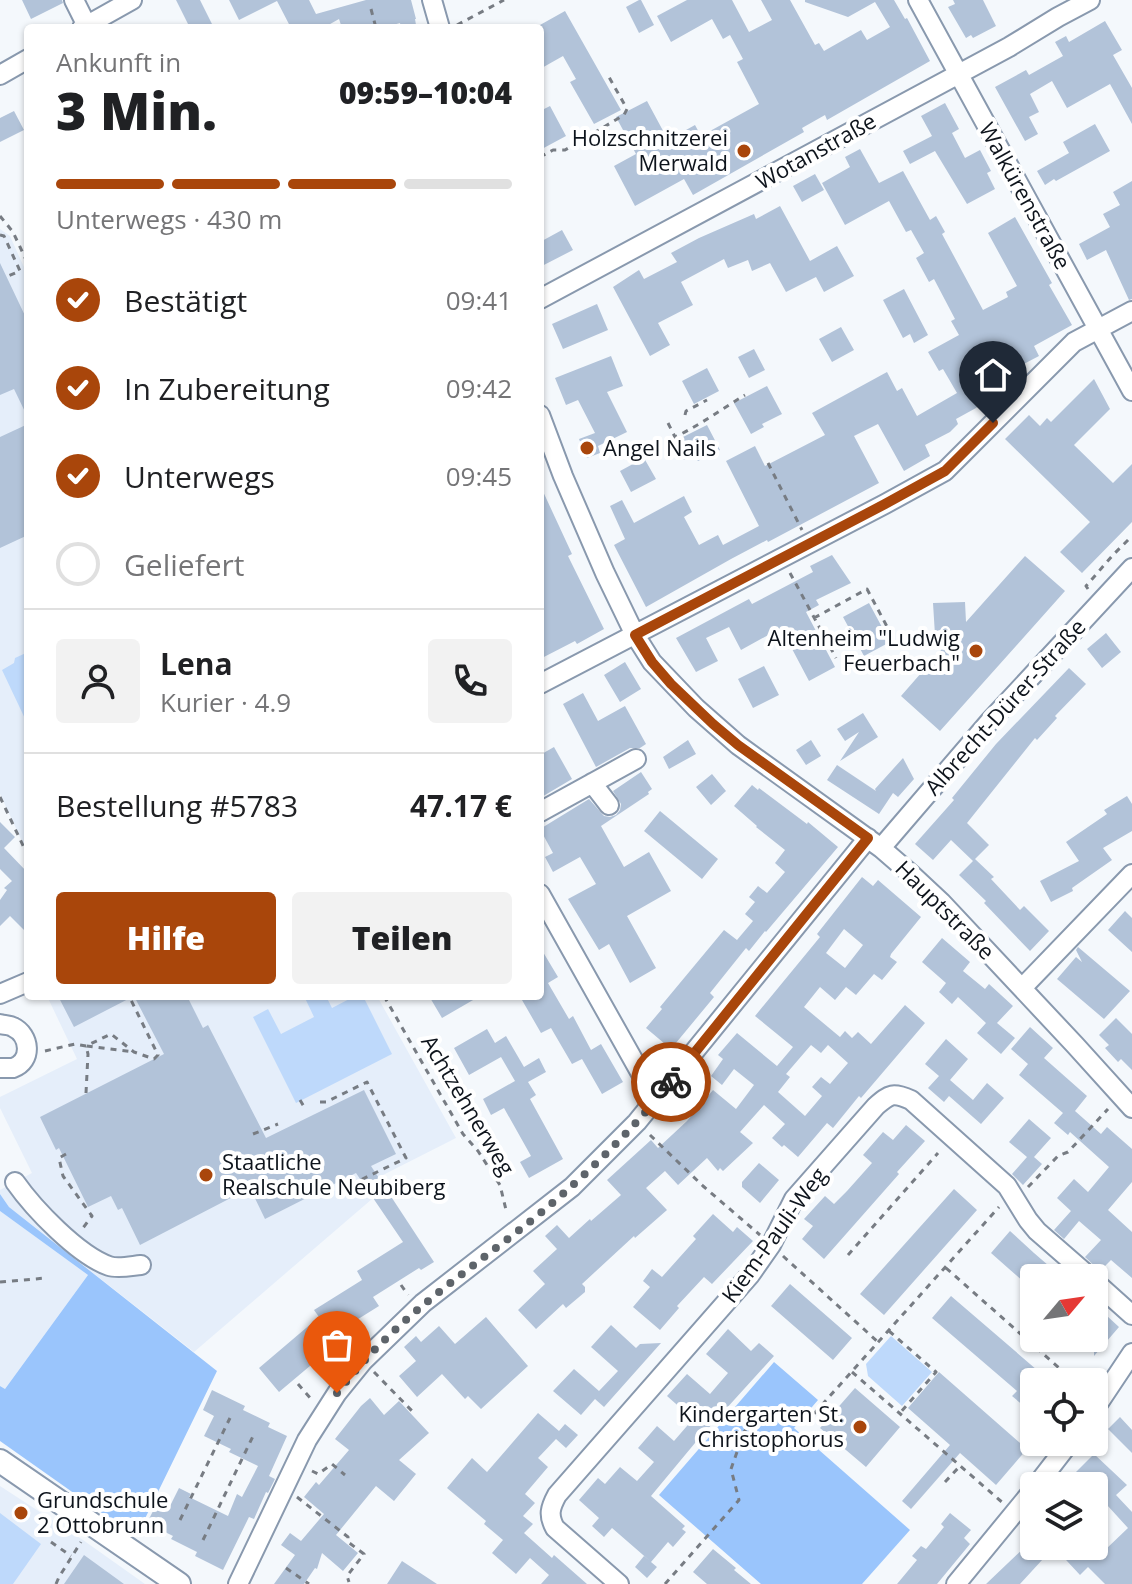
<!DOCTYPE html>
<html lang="de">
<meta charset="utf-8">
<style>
:root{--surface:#fff;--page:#f2f2f2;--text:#202124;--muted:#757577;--line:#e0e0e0;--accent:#a9460b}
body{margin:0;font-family:"Open Sans",sans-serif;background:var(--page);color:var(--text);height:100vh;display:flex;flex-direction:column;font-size:30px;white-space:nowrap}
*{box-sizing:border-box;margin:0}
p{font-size:26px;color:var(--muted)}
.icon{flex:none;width:44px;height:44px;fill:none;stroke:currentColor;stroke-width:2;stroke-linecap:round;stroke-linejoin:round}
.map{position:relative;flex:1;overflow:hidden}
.drawer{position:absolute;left:24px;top:24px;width:520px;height:976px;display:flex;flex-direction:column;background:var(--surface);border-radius:8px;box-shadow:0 2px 6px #0004}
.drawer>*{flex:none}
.needle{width:52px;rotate:61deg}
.tools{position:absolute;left:1020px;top:1264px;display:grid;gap:16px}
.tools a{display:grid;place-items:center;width:88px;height:88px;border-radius:8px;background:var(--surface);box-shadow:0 2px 6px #0004;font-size:40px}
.pin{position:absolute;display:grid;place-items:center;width:68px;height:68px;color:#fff;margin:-82px -34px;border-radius:50% 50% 50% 0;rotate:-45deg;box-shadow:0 0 8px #0007}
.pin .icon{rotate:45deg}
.courier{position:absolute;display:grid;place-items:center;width:80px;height:80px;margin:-40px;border:6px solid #a9460b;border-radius:50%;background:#fff;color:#222;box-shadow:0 2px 10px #0007}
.overview em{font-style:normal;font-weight:800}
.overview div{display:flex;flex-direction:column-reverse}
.overview{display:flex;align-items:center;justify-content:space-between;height:136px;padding:0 32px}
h1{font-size:52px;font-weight:800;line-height:60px}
.bar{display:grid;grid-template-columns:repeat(4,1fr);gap:12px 8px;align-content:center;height:96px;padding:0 32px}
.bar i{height:10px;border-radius:6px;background:var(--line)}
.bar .selected{background:var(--accent)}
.bar p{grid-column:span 4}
.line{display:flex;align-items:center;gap:20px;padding:0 32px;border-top:2px solid var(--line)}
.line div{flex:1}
.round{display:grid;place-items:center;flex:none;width:84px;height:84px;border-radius:8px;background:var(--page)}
ol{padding:0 32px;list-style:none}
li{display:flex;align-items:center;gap:24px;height:88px}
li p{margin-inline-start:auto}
li .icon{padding:8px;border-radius:50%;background:var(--accent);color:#fff;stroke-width:4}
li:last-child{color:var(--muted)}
li i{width:44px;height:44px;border:4px solid var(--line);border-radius:50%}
.primary-button{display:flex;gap:16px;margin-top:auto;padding:16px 32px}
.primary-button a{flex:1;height:92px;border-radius:8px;background:var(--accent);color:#fff;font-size:32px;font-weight:800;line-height:92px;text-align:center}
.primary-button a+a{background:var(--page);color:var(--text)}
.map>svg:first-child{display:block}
.built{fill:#e5eefa}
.green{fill:#bed9fb}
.forest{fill:#9ac5fc}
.building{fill:#b2c3d9;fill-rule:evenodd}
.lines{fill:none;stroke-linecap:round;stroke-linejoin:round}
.minor-casing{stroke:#8999ae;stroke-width:22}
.major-casing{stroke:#8999ae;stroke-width:26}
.path{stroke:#777c83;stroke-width:3;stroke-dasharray:6 6;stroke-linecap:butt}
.minor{stroke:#fff;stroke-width:18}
.major{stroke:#fff;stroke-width:22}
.done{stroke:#5e646a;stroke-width:8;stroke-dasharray:0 14.4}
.route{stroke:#a9460b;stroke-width:10}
.poi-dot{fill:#a9460b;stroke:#fff;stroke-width:3}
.labels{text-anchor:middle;stroke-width:8;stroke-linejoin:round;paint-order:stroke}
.poi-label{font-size:22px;fill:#0e141c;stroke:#fff;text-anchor:end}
.street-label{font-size:22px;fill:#0e141c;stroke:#fff}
</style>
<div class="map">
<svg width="1132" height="1584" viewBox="0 0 1132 1584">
<rect width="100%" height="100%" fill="#f4f8fc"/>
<path class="built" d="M0,229L10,236L28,276V854L0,794Z
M47,996H377L456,1138L381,1176L364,1187L372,1199L194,1352L9,1207L0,1194V1190L32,1173L0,1108V1097L77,1059Z
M0,1211L88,1275L5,1389L0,1386Z
M0,1486L83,1540L145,1584H0Z"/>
<path class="green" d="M28,652V725L2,670L14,663L15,658Z
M304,996H326L332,1008L355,996H363L392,1054L296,1103L253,1017L268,1009L281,1034L314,1017Z
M891,1336L932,1372L902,1406L868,1376L866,1364Z
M0,1513L41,1544L13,1584H0Z"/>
<path class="forest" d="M0,1194L9,1207L217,1371L136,1537L0,1441V1386L5,1389L88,1275L0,1211Z
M774,1362L818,1400L794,1428L910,1530L862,1584H761L659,1495Z"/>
<path class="building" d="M22,0H62L63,3L31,19Z
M176,0H200L214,28H190Z
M229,0H309L316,14L366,0H411L416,19H415L416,25L401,28L400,23L382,28H342L339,19L323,28H291L277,1L239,20Z
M639,0H641L654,25L639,33L626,7Z
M687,0H732L749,32L772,20L761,0H790L815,45L819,43L824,51L861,30L867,40L890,27L875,2L848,17L805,2V0H894L905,19L907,18L930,61L827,120L825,115L802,128L804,132L693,195L684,179L635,206L614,166L636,154L616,117L647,101L668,140L695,125L701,136L759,104L737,62L743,59L730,35L723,39L712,19L671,42L657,16Z
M953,0H983L996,26L973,38L971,35L966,38L948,7L955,4Z
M565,11L621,110L594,124L570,82L576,79L563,56L540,69V25Z
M1105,21L1122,50L1113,55L1132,88V124L1110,84L1067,108L1052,81L1030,94L1039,112L1029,117L1038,134L1025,141L995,87L1026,70L1029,75L1063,56L1055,42L1066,36L1069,42Z
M945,103L959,129L952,133L965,158L980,150L991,171L987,173L995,189L967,204L935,151L910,164L903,151L932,136L921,116Z
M550,106L566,136L540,150V111Z
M14,111L24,130L0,142V118Z
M1095,124L1110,151L1056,181L1054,179L1045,185L1037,171L1069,153L1063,142Z
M860,149L879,183L903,171L930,220L936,216L945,232L942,234L983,310L1008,297L1006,292L1017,286L988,233L1015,217L1052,283L1049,285L1072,325L1034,346L1039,356L1018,367L1019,369L979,389L985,399L976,408L956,419L958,424L950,432L925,445L930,456L904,471L878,424L854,436L879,483L768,542L767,540L731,559L646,607L614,545L625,539L610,506L622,500L634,523L684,496L692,512L684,517L699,545L718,535L723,545L759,526L726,461L755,446L765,466L825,435L812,413L887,372L897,391L902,388L917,416L957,393L943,369L939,371L928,352L959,335L951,321L955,319L934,279L929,282L916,258L924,253L911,230L906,232L889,201L845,225L822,183L850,167L845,157Z
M815,174L824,190L802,202L793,186Z
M1132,181V299L1129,300L1106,250L1087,260L1079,244L1110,227L1103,214L1120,205L1113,192Z
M780,206L810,261L837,246L854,276L824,292L816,277L786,292L770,263L752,271L748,260L728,268L724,259L681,282L693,305L658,323L670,345L650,356L613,287L639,270L644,279L677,262L671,253L699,238L754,214L756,219Z
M562,230L573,250L540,267V242Z
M0,263L28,322V418L14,389L0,395Z
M904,289L928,335L914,343L910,334L903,338L883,300Z
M597,304L608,330L563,349L552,324Z
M841,327L854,350L832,362L819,339Z
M754,349L765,370L749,378L738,357Z
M611,356L623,386L607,392L627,432L598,446L600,453L587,458L579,439L595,433L578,400L566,405L555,378Z
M707,368L719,391L694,404L682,381Z
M1094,379L1110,409L1074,445L1113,483L1132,464V522L1082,573L1060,552L1090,522L1005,439L1029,415L1040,426L1047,418L1051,422Z
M767,386L782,414L762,424L764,427L751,434L734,403Z
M28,424V535L0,548V437Z
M707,425L720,450L698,461L694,455L684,460L675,441Z
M644,458L656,479L631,492L620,471Z
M540,485L572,554L568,556L604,629L577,644L575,641L540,659Z
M832,555L851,583L816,600L819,605L806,612L835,667L809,681L781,628L741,650L729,627L706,638L718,661L696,672L676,638L749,599L752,604L813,572L810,566Z
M1025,556L1065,591L940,731L901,696L956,633L935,635L933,603L965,602L966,622Z
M869,603L890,642L864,656L843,617Z
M1106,633L1121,652L1102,668L1087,649Z
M625,662L641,689L620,702L604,675Z
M764,666L779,695L753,708L738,679Z
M1069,668L1086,684L1055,716L1057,718L1037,740L1035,738L967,823L989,845L975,859L994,877L991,879L1020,910L1024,906L1049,931L1030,951L984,903L986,901L959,875L973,861L951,840L933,860L915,844L954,800L952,798L996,744Z
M583,693L598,721L625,706L646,744L640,748H630L596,767L563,704Z
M863,713L878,737L840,761L859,732L845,741L837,729Z
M688,740L696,754L669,769L663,757Z
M811,740L821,756L806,765L796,750Z
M554,747L572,779L540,798V755Z
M903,758L914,779L898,797L893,793L879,814L827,780L837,765L876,791L875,789Z
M641,772L652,789L648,792L649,794L601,826L624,867L649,852L671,891L627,916L656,968L630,983L609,944L599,950L568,899L596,884L580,857L553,872L545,857L553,853L540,829L589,799L604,816L610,817L616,815L620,810L621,804L613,791Z
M712,774L726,791L711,805L696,787Z
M752,785L758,790L759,788L807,824L808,822L838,847L766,932L765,931L749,951L746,948L710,993L714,997L671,1049L646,1028L662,1009L660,1007L724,930L737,940L753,921L745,914L755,902L749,897L758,886L767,893L785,872L775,863L785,850L756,827L757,826L734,806Z
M1127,796L1132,804V831L1103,848L1112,860L1072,888L1073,891L1051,902L1040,881L1079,861L1066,842L1107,814L1104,810Z
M660,811L718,859L702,879L644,831Z
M0,822L15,837L4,848L28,873V934L10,916L0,926V900L7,890L4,888L12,881L0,869Z
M862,877L873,886L878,880L921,917L891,954L890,957L897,962L882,980L874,974L856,995L846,987L835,1000L820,987L804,1007L840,1037L845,1031L852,1038L858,1032L871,1044L905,1005L925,1023L861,1098L859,1096L833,1128L827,1123L798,1157L784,1145L782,1147L772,1138L785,1124L764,1105L740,1132L753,1143L723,1171L720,1168L718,1171L707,1158L678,1185L665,1171L646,1188L667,1210L635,1238L634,1236L582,1284L585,1287V1292L566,1308L563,1304L536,1329L518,1310L545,1284L533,1271L557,1249L545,1236L557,1225L569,1238L590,1219L591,1221L621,1195L607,1180L651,1140L658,1148L687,1121L713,1090L736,1109L754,1085L734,1069L722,1085L711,1076L723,1059L718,1055L737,1033L777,1066L793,1047L755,1016L820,937L817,934ZM844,929L863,945L845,968L826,953ZM811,1045L821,1053L828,1045L848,1063L830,1084L821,1077L812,1087L822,1096L805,1116L778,1092L790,1077L786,1074Z
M1125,911L1132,918V952L1108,930Z
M942,938L970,962L963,971L985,989L989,984L1013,1006L997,1023L1015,1038L1001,1054L977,1033L986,1023L958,997L952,1004L939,992L946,983L922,962Z
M540,947L558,977L548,983L569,1019L573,1016L591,1050L601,1044L623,1082L602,1094L582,1059L572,1064L551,1028L541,1033L522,1000L529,996H540Z
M1078,947L1130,991L1104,1019L1057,979L1076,957L1082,962L1076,950Z
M58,996H187L203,1028L208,1025L266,1138L364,1090L396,1154L371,1166L434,1262L421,1270L419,1268L373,1297L379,1306L315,1346L323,1355L279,1392L259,1368L319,1317L314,1310L362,1280L357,1271L403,1242L356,1173L265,1219L250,1188L140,1245L122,1208L118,1210L111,1196L88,1207L59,1148L56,1150L40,1117L164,1054L134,996L74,1027Z
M429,996H480L442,1018Z
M1116,1018L1132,1034V1070L1121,1059L1118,1062L1105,1048L1109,1045L1099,1035Z
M1030,1027L1053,1048L1044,1058L1087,1096L1075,1111L1101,1134L1107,1127L1132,1149V1182L1108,1210L1132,1232V1278L1111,1260L1100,1271L1085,1257L1101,1240L1079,1221L1064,1239L1054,1230L1071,1211L1057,1198L1074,1179L1088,1192L1109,1167L1070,1132L1068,1135L1054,1123L1063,1113L1019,1075L1028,1064L1011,1049Z
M487,1029L495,1043L506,1036L524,1067L539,1058L546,1072L528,1082L536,1095L530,1099L563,1159L529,1178L520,1162L531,1156L504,1108L491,1115L483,1099L515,1081L501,1057L469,1075L454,1048Z
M946,1039L968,1059L950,1080L973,1100L987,1083L1004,1098L981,1124L949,1096L944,1102L928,1088L939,1076L925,1064Z
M1029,1119L1051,1138L1034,1157L1042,1164L1023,1185L1012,1174L1027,1157L1009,1142Z
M906,1125L925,1141L897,1172L899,1174L824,1259L802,1239L813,1226L804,1219L825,1196L834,1204L847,1191L872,1163L863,1155L883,1132L893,1140Z
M759,1163L779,1180L760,1203L742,1187V1182Z
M954,1189L977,1210L884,1315L860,1294Z
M713,1214L733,1232L737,1227L753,1241L712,1284L704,1277L677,1306L679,1308L660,1330L633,1307L650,1287L643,1281L652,1269L662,1277L696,1239L693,1236Z
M1010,1231L1034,1253L1063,1278H1034V1291L991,1253Z
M790,1284L852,1338L833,1360L771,1306Z
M951,1296L1051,1382H1034V1396L1025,1407L1012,1396L1017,1391L932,1318Z
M1094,1304L1119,1327L1094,1356Z
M486,1317L528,1366L481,1409L468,1396L465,1399L442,1374L417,1397L399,1376L416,1361L404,1347L416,1336L421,1342L439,1326L455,1344Z
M611,1325L636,1348L640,1344L661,1343L604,1407L595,1399L581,1415L553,1391L574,1369L599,1391L618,1371L591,1347Z
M728,1329L751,1351L759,1343L774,1356L695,1443L651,1496L685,1526L682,1529L686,1532L673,1547L668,1542L651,1562L657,1567L647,1578L635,1567L644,1556L650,1561L612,1528L604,1537L592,1526L599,1518L579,1500L598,1478L605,1484L620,1467L637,1481L654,1462L638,1448L657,1426L674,1441L693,1419L667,1396L687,1374L710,1394L728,1373L706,1354Z
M939,1372L1027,1449L996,1485L960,1453L911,1509L902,1501L950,1445L908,1408Z
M855,1388L900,1427L866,1467L820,1428Z
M212,1390L245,1406L243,1410L270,1423L268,1427L287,1436L269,1476L275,1479L268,1493L266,1492L254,1519L249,1517L223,1570L195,1556L197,1552L171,1539L173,1536L147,1523L157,1503L169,1508L179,1488L191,1494L189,1497L228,1516L237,1494L242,1497L258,1466L229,1452L231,1449L204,1436L214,1416L203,1410Z
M370,1398L384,1415L399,1401L429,1433L399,1460L416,1474L394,1501L376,1486L336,1535L358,1553L343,1571L322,1553L317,1569L315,1568L304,1584H274L295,1555L281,1545L290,1533L301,1541L324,1514L304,1497L316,1482L319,1485L349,1450L335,1439L361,1406Z
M538,1413L559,1431L565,1424L578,1435L566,1448L556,1439L538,1458L548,1467L525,1494L535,1503L523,1516L533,1524L524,1533L552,1558L554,1555L587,1584H541L549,1575L530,1558L516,1574L492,1553L503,1540L484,1524L486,1521L447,1488L472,1458L487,1472Z
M1120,1417L1132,1430V1453L1108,1429Z
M1094,1454L1127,1485L1116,1495L1132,1512V1584H1105L1088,1567L1080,1575L1054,1547L1020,1584H986L1026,1546H1094L1095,1540L1105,1550L1128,1528L1107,1505L1105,1506L1094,1495V1486H1085L1084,1484L1085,1482L1076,1472Z
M950,1513L971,1530L964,1538L970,1544L937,1584H897L917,1560L912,1556L921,1546L926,1549L944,1527L941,1524Z
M713,1549L736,1568L734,1570L751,1584H707L693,1572Z
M84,1555L124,1584H64Z
M402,1561L437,1584H387Z"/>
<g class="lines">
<g class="minor-casing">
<path id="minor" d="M74,0L88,28
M432,0L440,28
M918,0L1132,391
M82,28L132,0
M0,75L28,59
M540,299L1009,47L1058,17L1090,0
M540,415L563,476L605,573L635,635L652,662L696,708L738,745L881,848L911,874L941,902L1075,1045L1132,1108
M540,684L885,504L945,471L1074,342L1132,311
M592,783L609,805
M540,812L636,759
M881,848L990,721L1132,568
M540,894L644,1079L661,1095
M1022,988L1132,874
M0,994L28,982
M0,1024C3,1025 10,1025 13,1027C30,1035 33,1061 13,1068C12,1068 1,1068 0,1068
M15,1182C34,1209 78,1255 109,1266C118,1269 131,1266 141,1265
M1094,1281L1132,1315
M1094,1410L1132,1353
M1036,1486L1070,1442
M238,1584L307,1440L337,1393L363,1361L423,1303L572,1187L637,1122L868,838
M619,1584L555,1528C548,1515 550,1508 557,1495L750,1275L771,1245L794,1199L876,1106C890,1094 893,1092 911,1100L1007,1186L1028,1220L1037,1231L1091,1278
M956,1584L1034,1489"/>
</g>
<g class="major-casing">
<path id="major" d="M0,1461L179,1584"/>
</g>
<path class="path" d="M371,9L376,28
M457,25L504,0
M540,157L553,150H565L624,115L627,109L609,77
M0,216L13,232L28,264
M0,235L4,236L20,271L6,277
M685,415L686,411L707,400
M668,423L675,437C700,425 722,409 745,395
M768,463L802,530
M790,573L836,658
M1088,589L1086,586L1113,555L1132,536
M814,618L867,589L891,634
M0,797L28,856
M384,996L463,1134L478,1151L500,1185L507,1214
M45,1051L75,1044L86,1046L111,1034L134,1052L154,1059L158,1055L129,996
M86,1093L88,1054L86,1046L134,1052
M300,1100L306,1110
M320,1102H326L367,1082L406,1158L344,1188
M253,1134L278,1124
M650,1135L703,1186L760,1235
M66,1154L59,1158L63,1176L92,1216L83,1228
M1028,1187L1058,1156L1068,1152L1108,1109
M848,1255L938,1153
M783,1256L878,1342
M946,1268L1075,1382
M0,1282L46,1278
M401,1285L408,1295
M355,1327L362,1337
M889,1331L936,1372L900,1413
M374,1372L414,1413
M852,1372L1003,1503
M298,1384L311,1399
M312,1471L318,1474L332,1464L345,1475
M945,1482L960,1466
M297,1497L348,1537V1542L364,1554L347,1576L349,1582
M180,1520L230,1418
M203,1540L255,1432
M51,1542L71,1556
M286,1568L309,1584
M56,1584L59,1577L81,1542
M665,1584L739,1500L731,1469L744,1432L754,1420L774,1408L812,1416L999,1207"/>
<use href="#minor" class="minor"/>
<use href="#major" class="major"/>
</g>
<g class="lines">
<path class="done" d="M337,1393C388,1327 448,1285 513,1235C571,1190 625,1139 671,1082"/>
<path class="route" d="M671,1082L868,838L738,745L713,724L671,684L652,662L635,635L885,504L945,471L993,423"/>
</g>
<g class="poi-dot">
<circle cx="744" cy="151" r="8"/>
<circle cx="587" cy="448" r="8"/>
<circle cx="976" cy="651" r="8"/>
<circle cx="206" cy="1175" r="8"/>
<circle cx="860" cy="1427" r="8"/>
<circle cx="21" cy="1513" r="8"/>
</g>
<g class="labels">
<g class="poi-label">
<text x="728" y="146">Holzschnitzerei<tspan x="728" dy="25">Merwald</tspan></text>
<text x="603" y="456" text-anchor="start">Angel Nails</text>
<text x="960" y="646">Altenheim "Ludwig<tspan x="960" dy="25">Feuerbach"</tspan></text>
<text x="222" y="1170" text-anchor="start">Staatliche<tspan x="222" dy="25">Realschule Neubiberg</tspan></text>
<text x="844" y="1422">Kindergarten St.<tspan x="844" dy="25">Christophorus</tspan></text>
<text x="37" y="1508" text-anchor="start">Grundschule<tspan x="37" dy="25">2 Ottobrunn</tspan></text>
</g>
<g class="street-label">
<text transform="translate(816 151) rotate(-29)" y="8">Wotanstraße</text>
<text transform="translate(1025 196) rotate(61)" y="8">Walkürenstraße</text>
<text transform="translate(1005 707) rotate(-48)" y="8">Albrecht-Dürer-Straße</text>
<text transform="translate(945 910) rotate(45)" y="8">Hauptstraße</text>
<text transform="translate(468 1105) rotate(59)" y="8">Achtzehnerweg</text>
<text transform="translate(774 1235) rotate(-54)" y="8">Kiem-Pauli-Weg</text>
</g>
</g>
</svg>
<div class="tools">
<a><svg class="needle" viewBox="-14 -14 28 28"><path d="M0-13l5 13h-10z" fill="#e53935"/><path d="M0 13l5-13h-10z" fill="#757577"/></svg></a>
<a><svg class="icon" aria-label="locate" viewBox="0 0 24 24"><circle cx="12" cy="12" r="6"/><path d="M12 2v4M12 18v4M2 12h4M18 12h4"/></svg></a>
<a><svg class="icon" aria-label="layers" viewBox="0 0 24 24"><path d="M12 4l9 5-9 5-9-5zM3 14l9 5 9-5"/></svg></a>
</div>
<div class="pin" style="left:337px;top:1393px;background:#ea580c"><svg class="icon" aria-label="bag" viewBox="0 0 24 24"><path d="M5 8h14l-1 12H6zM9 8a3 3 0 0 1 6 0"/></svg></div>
<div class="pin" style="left:993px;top:423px;background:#1f2937"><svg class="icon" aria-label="home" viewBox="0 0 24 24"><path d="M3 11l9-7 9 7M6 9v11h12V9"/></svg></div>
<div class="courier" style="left:671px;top:1082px"><svg class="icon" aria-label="bike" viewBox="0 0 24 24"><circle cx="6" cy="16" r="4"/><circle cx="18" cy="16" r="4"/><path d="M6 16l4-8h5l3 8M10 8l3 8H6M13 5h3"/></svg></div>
<section class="drawer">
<div class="overview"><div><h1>3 Min.</h1><p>Ankunft in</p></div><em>09:59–10:04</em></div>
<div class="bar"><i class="selected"></i><i class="selected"></i><i class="selected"></i><i></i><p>Unterwegs · 430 m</p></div>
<ol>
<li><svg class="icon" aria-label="check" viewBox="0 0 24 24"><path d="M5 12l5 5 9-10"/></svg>Bestätigt<p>09:41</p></li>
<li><svg class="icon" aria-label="check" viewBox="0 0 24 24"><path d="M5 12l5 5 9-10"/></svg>In Zubereitung<p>09:42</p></li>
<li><svg class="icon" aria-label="check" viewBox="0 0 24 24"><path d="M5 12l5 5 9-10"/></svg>Unterwegs<p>09:45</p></li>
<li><i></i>Geliefert</li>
</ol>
<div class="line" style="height:144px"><a class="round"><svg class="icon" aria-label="person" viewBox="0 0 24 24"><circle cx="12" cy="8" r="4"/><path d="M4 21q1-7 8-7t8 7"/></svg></a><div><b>Lena</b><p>Kurier · 4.9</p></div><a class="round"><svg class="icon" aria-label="phone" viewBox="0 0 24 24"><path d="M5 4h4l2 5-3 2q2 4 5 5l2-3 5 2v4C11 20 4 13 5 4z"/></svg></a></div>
<div class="line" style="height:104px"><div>Bestellung #5783</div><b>47.17 €</b></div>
<div class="primary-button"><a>Hilfe</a><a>Teilen</a></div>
</section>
</div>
